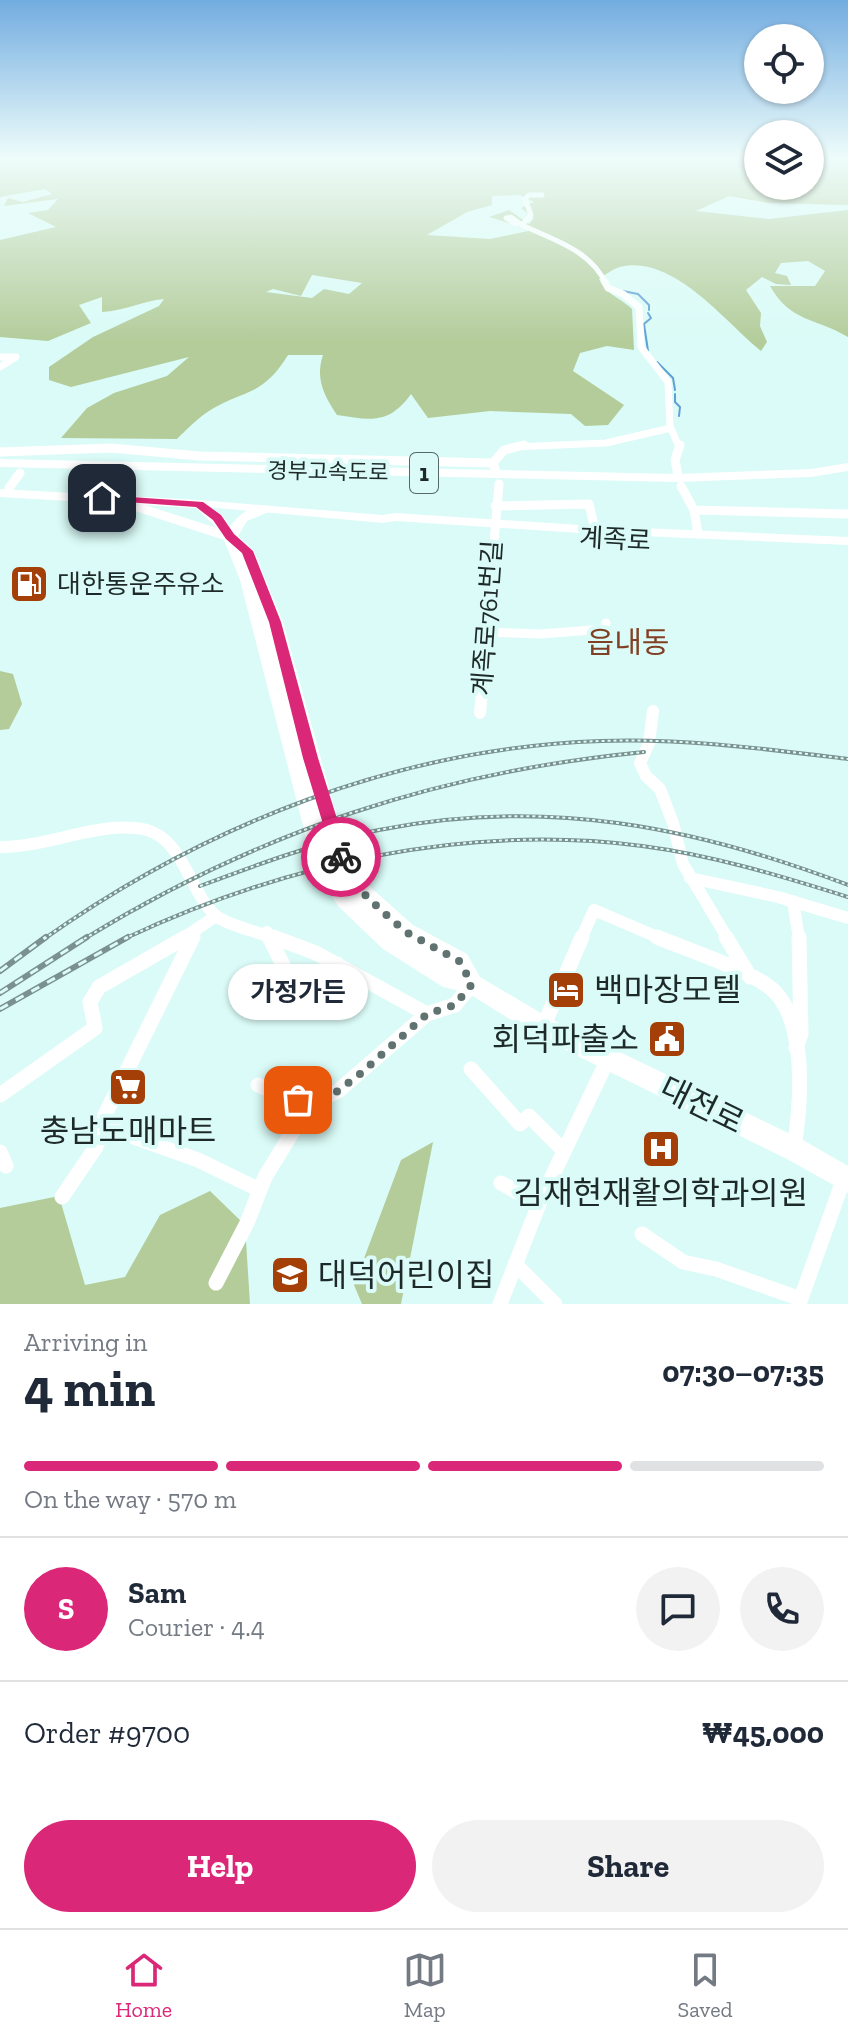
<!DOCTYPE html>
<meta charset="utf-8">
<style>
:root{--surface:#fff;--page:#f2f2f3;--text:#1f2937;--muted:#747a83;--line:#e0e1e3;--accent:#db2777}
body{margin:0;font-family:"Zilla Slab","Noto Sans KR",serif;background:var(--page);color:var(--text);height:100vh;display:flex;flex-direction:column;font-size:30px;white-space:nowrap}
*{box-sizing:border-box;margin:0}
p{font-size:26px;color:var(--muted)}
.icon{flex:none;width:44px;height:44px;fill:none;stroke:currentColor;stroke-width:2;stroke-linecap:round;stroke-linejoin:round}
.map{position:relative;height:1304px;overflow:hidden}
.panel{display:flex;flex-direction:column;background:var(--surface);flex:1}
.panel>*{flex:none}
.buttons{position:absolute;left:744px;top:24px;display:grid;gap:16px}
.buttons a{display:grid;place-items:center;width:80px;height:80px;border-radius:50%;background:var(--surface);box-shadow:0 2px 6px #0004;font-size:40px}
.pin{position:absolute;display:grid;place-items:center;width:68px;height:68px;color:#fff;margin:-34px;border-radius:16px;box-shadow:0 4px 12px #0006}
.courier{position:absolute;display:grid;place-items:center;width:80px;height:80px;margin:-40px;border:6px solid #db2777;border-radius:50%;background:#fff;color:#222;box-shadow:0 2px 10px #0007}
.bubble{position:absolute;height:56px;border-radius:28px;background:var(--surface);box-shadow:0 2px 6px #0004;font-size:26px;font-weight:700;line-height:56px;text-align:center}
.headline em{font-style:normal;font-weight:700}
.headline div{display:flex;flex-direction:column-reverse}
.headline{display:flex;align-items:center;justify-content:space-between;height:136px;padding:0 24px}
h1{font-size:52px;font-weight:700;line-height:60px}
.bar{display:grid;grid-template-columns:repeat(4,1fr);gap:12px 8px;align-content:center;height:96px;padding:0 24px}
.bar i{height:10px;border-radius:6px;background:var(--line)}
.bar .active{background:var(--accent)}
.bar p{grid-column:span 4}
.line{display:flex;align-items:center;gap:20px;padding:0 24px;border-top:2px solid var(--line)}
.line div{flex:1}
.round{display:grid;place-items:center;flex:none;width:84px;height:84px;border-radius:42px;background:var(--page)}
.button{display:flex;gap:16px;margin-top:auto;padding:16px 24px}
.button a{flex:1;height:92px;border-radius:48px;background:var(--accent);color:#fff;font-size:32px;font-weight:700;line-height:92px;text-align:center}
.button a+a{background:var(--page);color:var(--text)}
.menu{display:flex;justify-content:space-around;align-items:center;height:112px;border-top:2px solid var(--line);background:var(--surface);font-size:22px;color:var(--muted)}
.menu a{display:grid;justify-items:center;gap:4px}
.menu .active{color:var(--accent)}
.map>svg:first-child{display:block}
.green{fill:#b3cc9a;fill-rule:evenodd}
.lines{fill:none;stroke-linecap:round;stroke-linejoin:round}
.stream{stroke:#61a0d4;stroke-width:2}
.minor-far4{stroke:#fff;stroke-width:5}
.minor-far3{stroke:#fff;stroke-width:7}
.minor-far2{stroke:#fff;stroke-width:9}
.minor-far1{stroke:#fff;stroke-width:12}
.minor{stroke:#fff;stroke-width:15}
.secondary{fill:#fff;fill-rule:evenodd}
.primary{fill:#fff;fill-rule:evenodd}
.motorway{fill:#fff;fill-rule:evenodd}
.rail-far1-casing{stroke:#7b918f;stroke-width:4}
.rail-casing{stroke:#7b918f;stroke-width:6}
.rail-far1{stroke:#dafbf7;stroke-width:2;stroke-dasharray:3;stroke-linecap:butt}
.rail{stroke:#dafbf7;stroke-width:3;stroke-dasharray:9;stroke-linecap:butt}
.route{fill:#db2777}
.done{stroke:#607371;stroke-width:8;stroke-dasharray:0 14.4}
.labels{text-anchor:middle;stroke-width:8;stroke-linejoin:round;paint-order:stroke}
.far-street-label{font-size:22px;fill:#1e2a29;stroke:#dafbf7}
.shield{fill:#dafbf7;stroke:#566967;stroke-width:2}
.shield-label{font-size:24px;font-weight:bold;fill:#1e2a29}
.street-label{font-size:26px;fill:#1e2a29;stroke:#dafbf7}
.poi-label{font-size:26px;fill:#1e2a29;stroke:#dafbf7;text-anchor:start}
.quarter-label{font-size:30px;fill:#813f23;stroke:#dafbf7}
.near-poi-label{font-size:32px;fill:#1e2a29;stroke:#dafbf7;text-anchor:start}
.near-street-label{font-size:32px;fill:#1e2a29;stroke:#dafbf7}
</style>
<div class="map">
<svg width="848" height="1304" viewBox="0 0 848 1304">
<rect width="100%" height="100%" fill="#dafbf7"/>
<path class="green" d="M0,159H758V186H810V159H848V205L769,203L729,196L696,211L769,219L848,210V337C816,318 790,322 770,286H815L825,271L808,261L781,263L775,273L787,276L791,285L776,284L762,277L746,290L761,313L760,326L767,342L761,351C725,322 673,254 620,267C614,268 605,275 599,279C606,295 620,297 632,309L634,350L607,346L580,353L573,371L624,405L608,425L585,426L571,414L490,411L428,418L411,394C389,425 370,420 337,415C324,395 315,379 323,355H288C261,399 242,389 206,413C196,420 186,430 177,439L61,438L87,408L114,393L167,376L189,357L71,387L49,380V367L93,337L159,306L164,299C142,301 124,311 102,312V297L79,305L91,323L48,341L0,337V240L56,227L28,213L48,210L58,199L4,206L8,198L23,202L52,194L45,189L0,197ZM520,195L534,202L521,208L534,218L529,224L509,210L489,217L533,230L490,239L427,235L467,212L492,205V196ZM312,275L362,283L349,294L324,289L312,298L266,292L273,289L301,296Z
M0,671L13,674L22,704L9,729L0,730Z
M433,1142L401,1304H362L354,1285L401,1160Z
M210,1191L245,1225L250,1304H0V1208L59,1196L85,1285L125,1277L160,1215Z"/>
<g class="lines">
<path class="stream" d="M623,291L638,294L649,305V310
M648,313L651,318L644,324L648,351
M657,362L673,378L675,390
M675,394V402L680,407L679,416"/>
<path class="minor-far4" d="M542,195H529L525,199L531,215L522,225C553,240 591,250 606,284
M516,224L506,218L511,217L522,225"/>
<path class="minor-far3" d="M605,282L608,288L623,294L639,307L641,347L668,382L670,426L679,447
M0,357H16L0,367
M514,447L606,443L671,428"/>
<path class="minor-far2" d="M0,452L111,448L199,456L493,463L497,474
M493,463L504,450L524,445
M678,476L675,460L680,445
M681,486L694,510L698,534
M9,488L20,473
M495,506L589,504L595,530
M694,510L848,514
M486,632L540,634L605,629L606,623
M484,660L499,484"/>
<path class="minor-far1" d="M653,711L649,743L640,763L646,776L660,789L673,823L683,864L728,939
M480,713L485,658
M0,847C47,848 102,819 147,830C183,840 190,892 215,915C226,925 263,934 279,939
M690,878L778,897L848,918
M793,901L799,939
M267,932L269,939
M182,939L216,916
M192,939L195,932
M581,939L594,910L662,939"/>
<path class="minor" d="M193,937L100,1125L198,1160L260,1190
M269,937L298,995L337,964
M273,937L316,953L427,1014
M657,937C685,949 756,972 775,992C807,1025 801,1105 794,1147
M726,937L750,977
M543,1027L582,937
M796,1048L801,1034L799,937
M471,1069L520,1124L529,1116L564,1151
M258,1085L309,1105
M0,1095L95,1028L90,1002L99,987L186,937
M0,1152L6,1166
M501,1183L539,1204
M62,1197L96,1147L104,1127
M642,1234L683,1262L716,1269L801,1299
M515,1264L555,1304
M216,1283L247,1223L265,1177L309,1105L338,1091L427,1014L455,1005L472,984
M500,1304L539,1204L608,1059
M799,1304L844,1178"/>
<path class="secondary" d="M199,500L383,515L395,513L595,526L848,537V545L595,534L395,521L383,523L195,506L193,504Z"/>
<path class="primary" d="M0,489L199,500L222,515L230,527C238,514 253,504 269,506V512L247,521L238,536L254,551L283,622L344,842L355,867L367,884L413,925L467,954L480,977L551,1019L803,1140L848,1166V1193L785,1158L535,1035L468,993L443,987L383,949L338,906L320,876L308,845L240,580L224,540L135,511L133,508L138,505L0,497ZM144,505L196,508L217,528L145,505Z"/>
<path class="motorway" d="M0,459L677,474L811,469L848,463V471L811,477L677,482L0,467Z"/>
<g class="rail-far1-casing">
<path id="rail-far1" d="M200,886C259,864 318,842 379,830C544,797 693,826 848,885
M44,939C207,824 399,748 601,741C684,738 766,749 848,759
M84,939C260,831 439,772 644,752
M124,939C283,864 466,823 642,846C712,855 781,876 848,897"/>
</g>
<g class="rail-casing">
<path id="rail" d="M0,971L46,937
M0,993L87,937
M0,1009L128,937"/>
</g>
<use href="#rail-far1" class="rail-far1"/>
<use href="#rail" class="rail"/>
</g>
<linearGradient id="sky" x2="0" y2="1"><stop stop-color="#72ace0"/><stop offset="0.46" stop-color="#eefdfb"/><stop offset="1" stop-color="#eefdfb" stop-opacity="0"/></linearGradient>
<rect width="848" height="342" fill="url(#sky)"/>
<path class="route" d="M102,495L203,502L221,515L234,534L253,551L281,622L318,758L349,857L347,862L341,864L333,857L303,758L269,622L242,553L226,539L213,520L196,507L98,500V496Z"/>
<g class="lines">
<path class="done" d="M298,1100L309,1105L338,1091L360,1074L427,1014L455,1005L472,984L459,961L406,932L383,912L360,890L341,857"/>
</g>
<defs>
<g id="fuel-square" transform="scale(2)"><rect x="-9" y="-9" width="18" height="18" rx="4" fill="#a33f07" stroke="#dafbf7"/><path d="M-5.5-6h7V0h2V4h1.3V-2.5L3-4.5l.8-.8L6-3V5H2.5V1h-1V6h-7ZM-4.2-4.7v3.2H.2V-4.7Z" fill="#fff"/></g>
<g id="hotel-square" transform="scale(2)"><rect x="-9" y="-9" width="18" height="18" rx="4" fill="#a33f07" stroke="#dafbf7"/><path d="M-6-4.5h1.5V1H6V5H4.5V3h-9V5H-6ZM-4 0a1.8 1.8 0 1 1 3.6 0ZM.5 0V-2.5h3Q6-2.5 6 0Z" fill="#fff"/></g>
<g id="civic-square" transform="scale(2)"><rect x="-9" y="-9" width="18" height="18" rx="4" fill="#a33f07" stroke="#dafbf7"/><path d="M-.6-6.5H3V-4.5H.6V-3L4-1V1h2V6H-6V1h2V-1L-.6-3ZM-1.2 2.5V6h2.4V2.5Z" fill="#fff"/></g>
<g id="supermarket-square" transform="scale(2)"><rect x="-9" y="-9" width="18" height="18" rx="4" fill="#a33f07" stroke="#dafbf7"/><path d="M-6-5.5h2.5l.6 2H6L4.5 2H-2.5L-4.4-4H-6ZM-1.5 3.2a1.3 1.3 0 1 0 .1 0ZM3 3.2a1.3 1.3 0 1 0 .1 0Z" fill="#fff"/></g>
<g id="hospital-square" transform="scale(2)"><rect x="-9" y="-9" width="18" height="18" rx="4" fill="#a33f07" stroke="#dafbf7"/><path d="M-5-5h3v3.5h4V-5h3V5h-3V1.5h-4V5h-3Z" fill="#fff"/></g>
<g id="school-square" transform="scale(2)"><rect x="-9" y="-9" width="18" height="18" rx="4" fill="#a33f07" stroke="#dafbf7"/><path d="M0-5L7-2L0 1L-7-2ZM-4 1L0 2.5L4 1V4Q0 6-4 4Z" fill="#fff"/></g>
</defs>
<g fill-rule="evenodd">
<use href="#fuel-square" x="29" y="584"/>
<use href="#hotel-square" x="566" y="990"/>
<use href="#civic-square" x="667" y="1039"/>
<use href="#supermarket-square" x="128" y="1087"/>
<use href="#hospital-square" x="661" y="1149"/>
<use href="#school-square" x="290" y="1275"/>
</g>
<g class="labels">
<g class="far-street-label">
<text transform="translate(328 471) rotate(1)" y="8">경부고속도로</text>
</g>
<rect class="shield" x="410" y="453" width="28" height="40" rx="6"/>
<g class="shield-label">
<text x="424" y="481">1</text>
</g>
<g class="street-label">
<text transform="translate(615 539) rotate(3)" y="9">계족로</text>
<text transform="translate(487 618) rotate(-86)" y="9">계족로761번길</text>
</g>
<g class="poi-label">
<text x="57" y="593">대한통운주유소</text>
</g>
<g class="quarter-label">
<text x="628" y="653">읍내동</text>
</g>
<g class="near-poi-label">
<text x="594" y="1001">백마장모텔</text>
<text x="639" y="1050" text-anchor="end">회덕파출소</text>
<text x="128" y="1142" text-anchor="middle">충남도매마트</text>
<text x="661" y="1204" text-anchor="middle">김재현재활의학과의원</text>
<text x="318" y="1286">대덕어린이집</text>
</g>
<g class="near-street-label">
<text transform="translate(702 1105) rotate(26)" y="11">대전로</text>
</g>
</g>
</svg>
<div class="buttons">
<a><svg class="icon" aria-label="locate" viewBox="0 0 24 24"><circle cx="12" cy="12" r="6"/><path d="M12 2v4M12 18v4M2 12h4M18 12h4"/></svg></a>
<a><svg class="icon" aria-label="layers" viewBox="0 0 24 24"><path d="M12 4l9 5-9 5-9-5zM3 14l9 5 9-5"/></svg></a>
</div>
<div class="pin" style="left:298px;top:1100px;background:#ea580c"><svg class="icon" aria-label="bag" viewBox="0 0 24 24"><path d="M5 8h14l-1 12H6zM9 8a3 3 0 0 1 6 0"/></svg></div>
<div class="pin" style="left:102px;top:498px;background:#1f2937"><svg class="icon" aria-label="home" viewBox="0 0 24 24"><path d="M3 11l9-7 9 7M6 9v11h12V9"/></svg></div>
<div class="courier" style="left:341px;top:857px"><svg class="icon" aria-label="bike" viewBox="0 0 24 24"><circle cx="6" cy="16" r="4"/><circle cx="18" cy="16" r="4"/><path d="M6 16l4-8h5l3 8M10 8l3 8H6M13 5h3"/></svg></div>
<div class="bubble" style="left:228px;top:964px;width:140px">가정가든</div>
</div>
<section class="panel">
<div class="headline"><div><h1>4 min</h1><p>Arriving in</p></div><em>07:30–07:35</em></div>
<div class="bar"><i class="active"></i><i class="active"></i><i class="active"></i><i></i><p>On the way · 570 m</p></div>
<div class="line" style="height:144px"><b class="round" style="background:var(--accent);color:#fff">S</b><div><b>Sam</b><p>Courier · 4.4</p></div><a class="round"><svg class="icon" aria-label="chat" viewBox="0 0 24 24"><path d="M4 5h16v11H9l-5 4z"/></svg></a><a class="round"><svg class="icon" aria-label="phone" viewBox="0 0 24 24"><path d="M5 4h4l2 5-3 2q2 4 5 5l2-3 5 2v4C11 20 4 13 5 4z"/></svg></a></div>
<div class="line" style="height:104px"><div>Order #9700</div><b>₩45,000</b></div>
<div class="button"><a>Help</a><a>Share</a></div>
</section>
<nav class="menu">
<a class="active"><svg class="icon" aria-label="home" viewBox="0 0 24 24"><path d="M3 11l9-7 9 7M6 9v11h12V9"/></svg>Home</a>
<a><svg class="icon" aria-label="map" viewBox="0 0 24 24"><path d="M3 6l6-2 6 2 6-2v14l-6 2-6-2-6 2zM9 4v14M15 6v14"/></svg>Map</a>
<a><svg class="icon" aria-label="saved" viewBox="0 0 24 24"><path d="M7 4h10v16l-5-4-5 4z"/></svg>Saved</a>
</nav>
